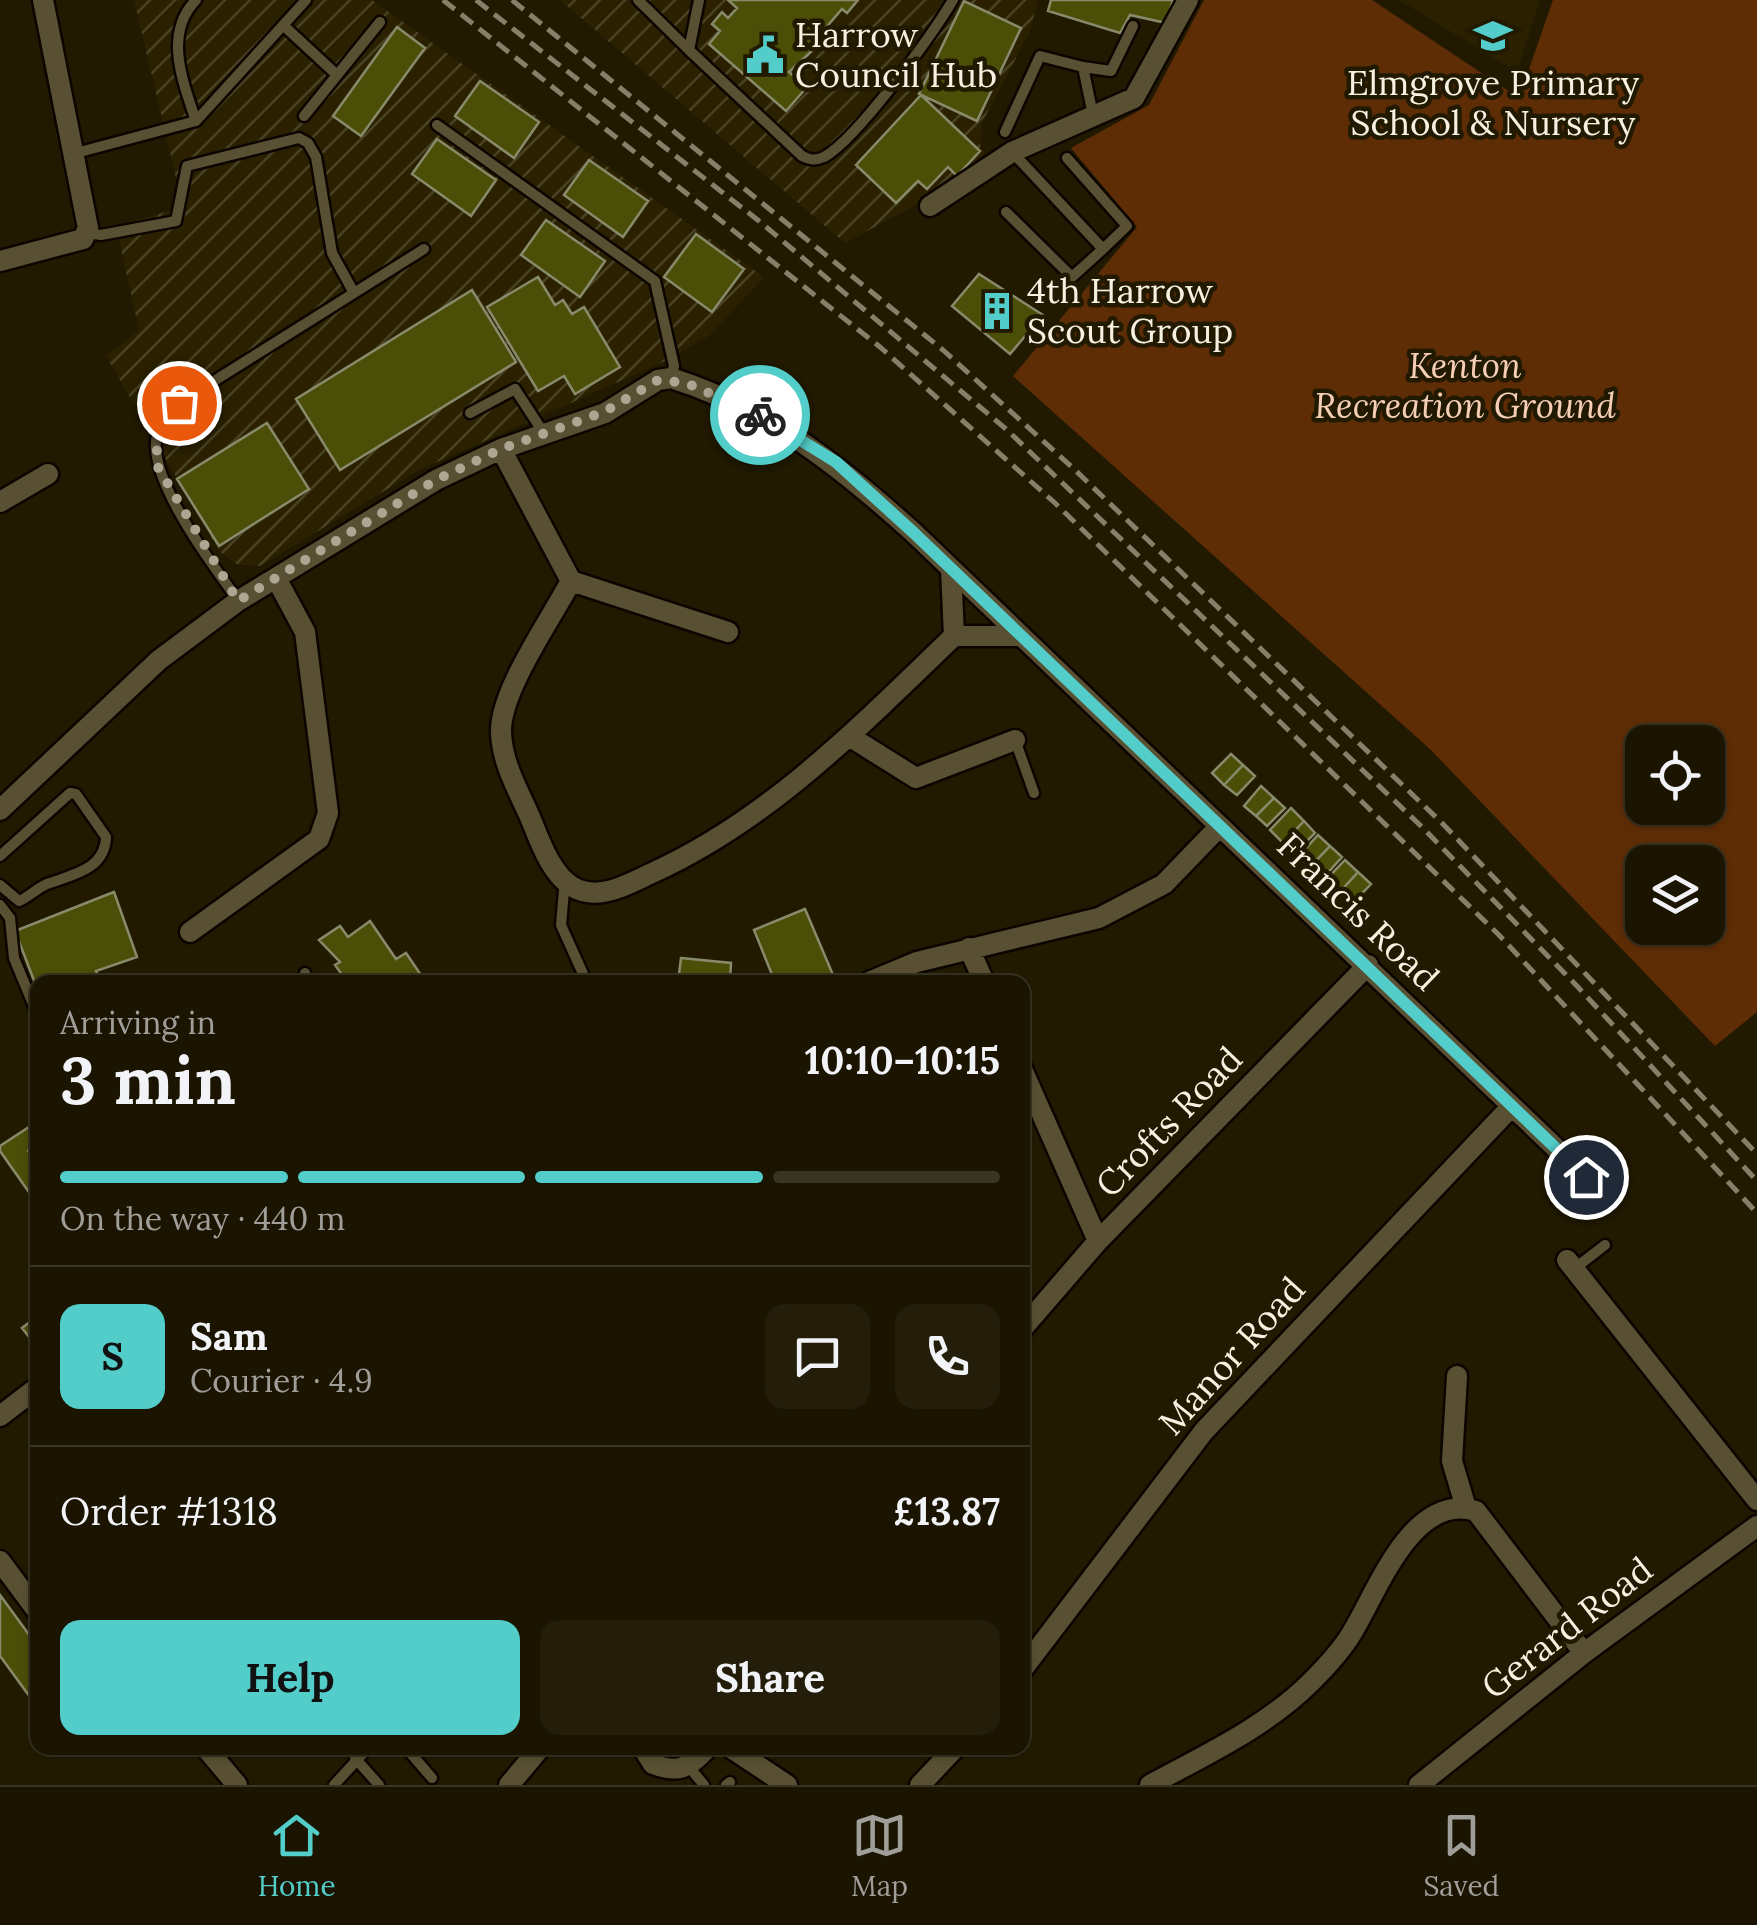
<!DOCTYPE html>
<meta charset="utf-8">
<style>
:root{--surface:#1a1400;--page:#231d0a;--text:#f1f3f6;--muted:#9f9e99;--line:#383322;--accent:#53cdc9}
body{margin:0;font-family:Lora,serif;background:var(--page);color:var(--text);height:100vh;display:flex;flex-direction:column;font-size:38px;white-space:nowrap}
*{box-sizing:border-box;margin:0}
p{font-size:32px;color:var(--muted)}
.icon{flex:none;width:55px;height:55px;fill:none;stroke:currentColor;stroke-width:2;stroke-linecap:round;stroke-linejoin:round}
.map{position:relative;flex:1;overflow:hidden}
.sheet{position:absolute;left:30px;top:975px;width:1000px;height:780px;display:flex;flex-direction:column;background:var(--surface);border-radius:20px;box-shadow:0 2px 8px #0004,0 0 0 2px var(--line)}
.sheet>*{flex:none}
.buttons{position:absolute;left:1625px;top:725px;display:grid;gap:20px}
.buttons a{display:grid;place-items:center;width:100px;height:100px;border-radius:20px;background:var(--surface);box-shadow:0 2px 8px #0004,0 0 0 2px var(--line);font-size:50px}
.pin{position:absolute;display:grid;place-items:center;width:85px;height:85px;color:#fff;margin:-42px;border:5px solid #fff;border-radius:50%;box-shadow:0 2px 10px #0007}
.courier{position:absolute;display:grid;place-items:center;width:100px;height:100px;margin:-50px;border:8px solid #53cdc9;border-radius:50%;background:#fff;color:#222;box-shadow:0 2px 12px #0007}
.overview em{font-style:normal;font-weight:700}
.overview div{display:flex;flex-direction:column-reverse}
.overview{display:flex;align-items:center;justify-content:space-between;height:170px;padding:0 30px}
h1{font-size:65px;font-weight:700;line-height:75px}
.bar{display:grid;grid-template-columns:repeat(4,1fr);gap:15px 10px;align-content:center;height:120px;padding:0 30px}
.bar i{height:12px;border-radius:8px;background:var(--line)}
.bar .active{background:var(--accent)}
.bar p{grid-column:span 4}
.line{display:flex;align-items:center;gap:25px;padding:0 30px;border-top:2px solid var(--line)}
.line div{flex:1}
.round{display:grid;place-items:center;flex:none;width:105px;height:105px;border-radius:20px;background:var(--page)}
.action{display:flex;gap:20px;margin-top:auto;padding:20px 30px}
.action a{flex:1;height:115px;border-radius:20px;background:var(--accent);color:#111;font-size:40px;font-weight:700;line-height:115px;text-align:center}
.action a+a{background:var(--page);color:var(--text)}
.tabs{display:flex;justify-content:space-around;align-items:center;height:140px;border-top:2px solid var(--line);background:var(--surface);font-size:28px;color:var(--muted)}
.tabs a{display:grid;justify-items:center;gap:5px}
.tabs .active{color:var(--accent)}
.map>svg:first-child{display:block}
.built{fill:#2b2100}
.industrial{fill:url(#industrial-furrows)}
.park{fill:#5e2d06;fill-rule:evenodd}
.building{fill:#4b4e07;stroke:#888b6b;stroke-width:2.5}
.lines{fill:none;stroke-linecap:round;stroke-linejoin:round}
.service-casing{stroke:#0c0500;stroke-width:15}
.minor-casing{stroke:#0c0500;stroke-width:25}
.service{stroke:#595033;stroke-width:10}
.minor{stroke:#595033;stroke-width:20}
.rail{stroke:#867f69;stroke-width:5;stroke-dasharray:15 8;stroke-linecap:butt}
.done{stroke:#aca692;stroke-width:10;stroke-dasharray:0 18}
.route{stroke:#53cdc9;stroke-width:12}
.labels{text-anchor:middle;stroke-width:9;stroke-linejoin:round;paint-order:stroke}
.poi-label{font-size:35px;fill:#f7f1e1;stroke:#221a00;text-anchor:start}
.park-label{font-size:35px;font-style:italic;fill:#f6ceb6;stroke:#221a00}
.street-label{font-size:35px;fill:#f7f1e1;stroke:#221a00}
</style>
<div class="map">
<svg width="1757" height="1785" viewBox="0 0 1757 1785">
<defs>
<pattern id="industrial-furrows" width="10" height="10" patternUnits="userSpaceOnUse" patternTransform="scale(2.5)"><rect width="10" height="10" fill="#2b2100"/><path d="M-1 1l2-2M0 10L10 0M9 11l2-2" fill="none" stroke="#4a4225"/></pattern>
</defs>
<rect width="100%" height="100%" fill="#221a00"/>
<path class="built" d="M1399,0H1540L1517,72Z"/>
<path class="industrial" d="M134,0H372L764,277L709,336L661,363L419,470L260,566L238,565L219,551L106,356L139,330L116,226L183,207Z
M560,0H1038L1030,31L982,123L980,146L985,153L960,181L845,243Z"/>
<path class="park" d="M1204,0H1372L1519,98L1553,0H1757V1012L1715,1046L1431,750L1013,376L1137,227L1071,148L1149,105ZM1708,742V808H1642V742ZM1642,862H1708V928H1642Z"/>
<path class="building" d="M728,0H858L847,13L842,9L810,46L814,49L789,72L807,87L786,111L709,44L720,31L712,24L722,12L728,18L737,8Z
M1051,0H1173L1166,23L1130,15L1120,33L1048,11Z
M964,1L1021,28L977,121L919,94Z
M397,27L425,48L361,136L333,116Z
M480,81L539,122L514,158L455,116Z
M921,95L980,151L957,176L948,167L927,189L918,181L896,203L856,165Z
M437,139L496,180L471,216L412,174Z
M589,160L648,201L623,237L564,195Z
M546,220L605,261L580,297L521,255Z
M696,234L744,269L712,312L664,277Z
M979,274L1043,315L1010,354L952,306Z
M538,277L555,305L563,300L572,314L584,307L620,367L575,394L564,376L538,391L487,307Z
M472,290L516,362L340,470L296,399Z
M267,423L309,489L219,546L177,479Z
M1231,754L1243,765L1224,785L1212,773Z
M1243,765L1255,776L1237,795L1224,785Z
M1261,786L1274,798L1256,816L1244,806Z
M1274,798L1285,808L1267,826L1256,816Z
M1291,808L1304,821L1283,843L1270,830Z
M1304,821L1315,833L1295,853L1283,843Z
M1318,835L1330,846L1310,867L1299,856Z
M1330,846L1342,857L1323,878L1310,867Z
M1345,860L1358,872L1339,893L1325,881Z
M1358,872L1371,884L1351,905L1339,893Z
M114,892L137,957L96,971L101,982H38V991L15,931Z
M805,909L836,982H775L754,930Z
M370,921L396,959L406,953L425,981L361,982L358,977L347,982L335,965L340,962L319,940L340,926L348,937Z
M681,958L731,963L730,982H678Z
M38,1121V1144L28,1151L34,1158L38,1155V1205L0,1151V1146Z
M35,1318L38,1321L36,1346L22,1328Z
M0,1595L38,1647V1692L30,1697L0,1656Z"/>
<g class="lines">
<g class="service-casing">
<path id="service" d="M638,0L689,50
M699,0L689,50L802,156C810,160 815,161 824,157C857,139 932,35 953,0
M283,25L337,75
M1083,67L1111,71L1133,26
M304,116L380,22
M196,121L306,0
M196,121C183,82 163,34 196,0
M437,125L655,281L674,366L671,378
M1005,132L1040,56L1083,67L1093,115
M76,153L196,121
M1067,158L1127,226L1103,249
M1006,212L1072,277L1103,249L1013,153
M87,233L101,235L176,221L187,166L299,138L308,143L316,157L332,253L354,293
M470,413L515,389L545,435
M238,600C213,566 146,477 157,435C160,424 173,412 179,403L424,249
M1015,740L1034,793
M0,856L70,793L76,794L106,837C105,870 71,875 47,884C37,888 29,897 19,901L0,885
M565,879L561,925L584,976
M0,905L10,918L14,958L38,1016
M305,973L308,982
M1574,1269L1605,1245
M406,1748L432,1778
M355,1758L379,1785
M689,1767L704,1785
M334,1785L368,1748
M726,1785L730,1782"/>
</g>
<g class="minor-casing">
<path id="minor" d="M930,206L1012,152L1134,98L1188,0
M0,261L83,239L88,228L43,0
M501,449L571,581C551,619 500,691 501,732C502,763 518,790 530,817C539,839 551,875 573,887C599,902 628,884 652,873C771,819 861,725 954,636L951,569
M0,502L48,474
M571,581L728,632
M954,636H1021
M849,736L916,778L1015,740
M0,810L159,660L238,601L436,480L501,449L605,413L658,380L671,378C767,408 840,466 914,533L1586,1177L1569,1197
M190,932L319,839L328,813L305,632L276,578
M969,948L984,982
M869,982L917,962L1099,918L1164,884L1220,826
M1022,1069L1098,1241
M1567,1260L1757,1500
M1022,1329L1098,1241L1368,965
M1457,1376L1452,1461L1466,1508
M0,1416L38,1387
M0,1561L38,1612
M1022,1670L1204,1431L1512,1106
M206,1748L237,1785
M643,1748L653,1764C679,1774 688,1768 707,1748
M731,1748L787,1785
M509,1785L540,1748
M920,1785L955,1748
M1150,1785C1205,1755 1266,1727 1311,1682C1324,1669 1340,1652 1350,1636C1376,1596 1411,1491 1476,1511L1584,1653
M1419,1785L1584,1653L1757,1526"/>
</g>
<use href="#service" class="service"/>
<use href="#minor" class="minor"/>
<path class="rail" d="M443,0L880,347L1055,503L1499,935L1757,1213
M476,0L759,221L1006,429L1423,828L1577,986L1757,1181
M512,0L943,350L1074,469L1442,823L1757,1154"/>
</g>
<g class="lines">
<path class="done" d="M179,403L158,434L156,464L238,601L436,480L501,449L604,412L658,380L686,383L760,415"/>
<path class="route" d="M760,415L836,462L914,533L1586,1177"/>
</g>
<defs>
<g id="school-bare" transform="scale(3)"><path d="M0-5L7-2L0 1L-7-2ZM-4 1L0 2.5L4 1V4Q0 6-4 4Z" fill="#53cdc9" stroke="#221a00" stroke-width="2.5" paint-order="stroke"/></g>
<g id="civic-bare" transform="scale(3)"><path d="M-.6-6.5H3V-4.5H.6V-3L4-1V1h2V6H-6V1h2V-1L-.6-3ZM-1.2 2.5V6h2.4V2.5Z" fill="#53cdc9" stroke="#221a00" stroke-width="2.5" paint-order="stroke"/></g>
<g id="building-bare" transform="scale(3)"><path d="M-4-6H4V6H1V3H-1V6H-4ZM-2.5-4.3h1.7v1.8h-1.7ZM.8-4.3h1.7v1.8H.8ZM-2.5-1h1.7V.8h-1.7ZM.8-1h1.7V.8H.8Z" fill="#53cdc9" stroke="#221a00" stroke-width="2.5" paint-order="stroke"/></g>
</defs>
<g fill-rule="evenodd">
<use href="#school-bare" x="1493" y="36"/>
<use href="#civic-bare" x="765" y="55"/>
<use href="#building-bare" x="997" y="311"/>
</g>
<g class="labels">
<g class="poi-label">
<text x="795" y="47">Harrow<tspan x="795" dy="40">Council Hub</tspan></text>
<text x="1493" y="95" text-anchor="middle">Elmgrove Primary<tspan x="1493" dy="40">School &amp; Nursery</tspan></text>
<text x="1027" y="303">4th Harrow<tspan x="1027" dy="40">Scout Group</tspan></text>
</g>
<g class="park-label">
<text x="1465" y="378">Kenton<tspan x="1465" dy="40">Recreation Ground</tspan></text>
</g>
<g class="street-label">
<text transform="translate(1358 912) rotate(44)" y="12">Francis Road</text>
<text transform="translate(1169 1122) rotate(-46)" y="12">Crofts Road</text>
<text transform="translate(1232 1356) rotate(-48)" y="12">Manor Road</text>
<text transform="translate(1567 1628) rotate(-38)" y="12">Gerard Road</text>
</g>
</g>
</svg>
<div class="buttons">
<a><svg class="icon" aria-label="locate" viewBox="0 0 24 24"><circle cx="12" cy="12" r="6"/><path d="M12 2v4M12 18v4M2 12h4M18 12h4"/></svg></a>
<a><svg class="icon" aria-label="layers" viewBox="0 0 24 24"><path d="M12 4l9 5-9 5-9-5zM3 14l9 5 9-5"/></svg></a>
</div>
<div class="pin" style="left:179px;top:403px;background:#ea580c"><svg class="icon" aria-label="bag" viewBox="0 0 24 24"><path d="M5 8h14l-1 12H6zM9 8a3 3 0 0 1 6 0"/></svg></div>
<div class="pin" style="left:1586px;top:1177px;background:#1f2937"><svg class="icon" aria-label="home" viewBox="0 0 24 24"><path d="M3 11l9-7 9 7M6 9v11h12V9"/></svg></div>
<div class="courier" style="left:760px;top:415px"><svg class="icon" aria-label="bike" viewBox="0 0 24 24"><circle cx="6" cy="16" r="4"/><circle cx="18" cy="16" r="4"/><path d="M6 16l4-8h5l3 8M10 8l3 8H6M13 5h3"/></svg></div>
<section class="sheet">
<div class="overview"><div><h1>3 min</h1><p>Arriving in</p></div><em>10:10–10:15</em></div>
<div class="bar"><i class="active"></i><i class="active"></i><i class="active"></i><i></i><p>On the way · 440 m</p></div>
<div class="line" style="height:180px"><b class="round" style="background:var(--accent);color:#111">S</b><div><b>Sam</b><p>Courier · 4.9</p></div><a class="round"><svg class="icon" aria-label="chat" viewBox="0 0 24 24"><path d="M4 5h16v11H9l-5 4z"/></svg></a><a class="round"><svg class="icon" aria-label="phone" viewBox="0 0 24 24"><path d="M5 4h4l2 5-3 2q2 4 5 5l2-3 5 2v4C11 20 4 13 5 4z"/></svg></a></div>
<div class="line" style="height:130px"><div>Order #1318</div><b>£13.87</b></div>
<div class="action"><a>Help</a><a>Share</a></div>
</section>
</div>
<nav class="tabs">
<a class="active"><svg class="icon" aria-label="home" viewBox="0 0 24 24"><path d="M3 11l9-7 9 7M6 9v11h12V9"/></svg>Home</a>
<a><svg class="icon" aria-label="map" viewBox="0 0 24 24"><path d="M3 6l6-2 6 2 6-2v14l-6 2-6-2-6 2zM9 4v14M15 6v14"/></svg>Map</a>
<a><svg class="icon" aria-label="saved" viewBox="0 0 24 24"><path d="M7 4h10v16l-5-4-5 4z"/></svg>Saved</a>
</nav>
